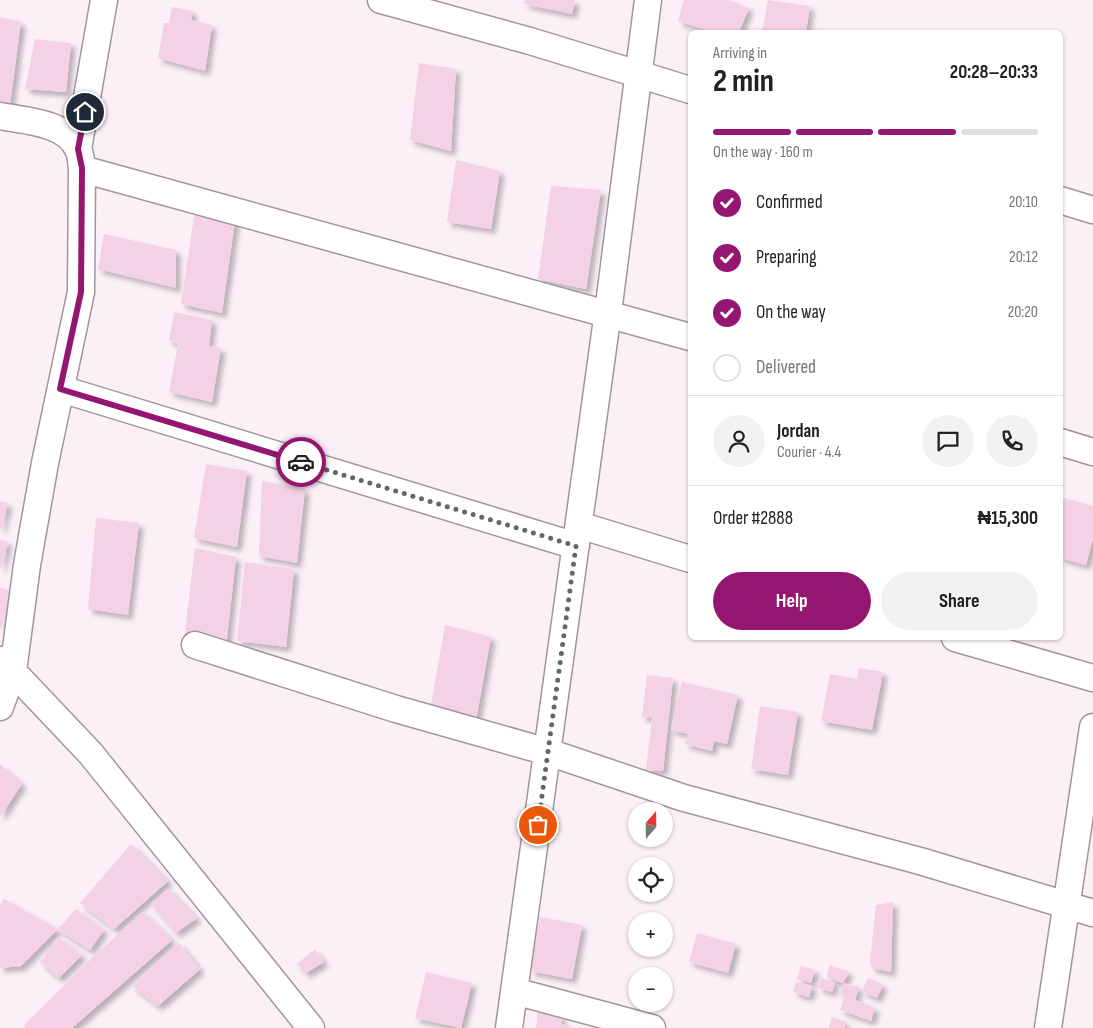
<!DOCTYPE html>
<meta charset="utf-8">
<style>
:root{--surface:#fff;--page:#f2f2f2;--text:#222;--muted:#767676;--line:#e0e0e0;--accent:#951670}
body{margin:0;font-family:"Sofia Sans Condensed",sans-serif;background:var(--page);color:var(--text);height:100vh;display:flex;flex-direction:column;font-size:19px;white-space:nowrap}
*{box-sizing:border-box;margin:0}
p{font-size:16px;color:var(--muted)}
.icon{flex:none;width:28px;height:28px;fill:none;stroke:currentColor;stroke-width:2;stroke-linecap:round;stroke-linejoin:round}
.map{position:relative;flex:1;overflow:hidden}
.side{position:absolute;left:688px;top:30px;width:375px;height:610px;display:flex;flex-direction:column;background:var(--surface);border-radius:8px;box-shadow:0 1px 4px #0004}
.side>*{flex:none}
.needle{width:32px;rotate:20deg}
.tools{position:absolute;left:628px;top:802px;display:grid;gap:10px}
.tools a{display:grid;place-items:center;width:45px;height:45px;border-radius:50%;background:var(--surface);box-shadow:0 1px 4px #0004;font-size:25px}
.pin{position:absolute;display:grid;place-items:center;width:42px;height:42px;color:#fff;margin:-21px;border:2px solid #fff;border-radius:50%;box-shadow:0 1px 5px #0007}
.courier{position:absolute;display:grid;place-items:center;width:50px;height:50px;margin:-25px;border:4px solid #951670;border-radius:50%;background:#fff;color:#222;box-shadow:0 1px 6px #0007}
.headline em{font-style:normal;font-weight:700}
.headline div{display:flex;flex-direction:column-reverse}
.headline{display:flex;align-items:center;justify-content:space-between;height:85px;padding:0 25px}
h1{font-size:32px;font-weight:700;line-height:38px}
.bar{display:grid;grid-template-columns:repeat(4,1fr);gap:8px 5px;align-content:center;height:60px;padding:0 25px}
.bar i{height:6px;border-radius:4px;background:var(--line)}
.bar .on{background:var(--accent)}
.bar p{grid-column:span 4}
.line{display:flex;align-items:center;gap:12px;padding:0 25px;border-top:1px solid var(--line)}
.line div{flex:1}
.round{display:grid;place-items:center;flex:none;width:52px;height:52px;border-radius:26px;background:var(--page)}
ol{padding:0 25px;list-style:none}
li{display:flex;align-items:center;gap:15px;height:55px}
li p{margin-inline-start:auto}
li .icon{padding:5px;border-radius:50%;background:var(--accent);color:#fff;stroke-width:4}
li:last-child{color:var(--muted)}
li i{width:28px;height:28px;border:2px solid var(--line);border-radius:50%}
.action{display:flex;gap:10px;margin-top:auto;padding:10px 25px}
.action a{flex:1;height:58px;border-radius:30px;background:var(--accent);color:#fff;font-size:20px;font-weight:700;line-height:58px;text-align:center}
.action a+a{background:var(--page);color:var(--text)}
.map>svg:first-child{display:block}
.building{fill:#f5d1e5;filter:url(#shadow)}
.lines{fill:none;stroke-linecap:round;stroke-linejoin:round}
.street-casing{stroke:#a2969c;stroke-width:29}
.street{stroke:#fff;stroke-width:26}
.done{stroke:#6b6368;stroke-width:5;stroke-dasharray:0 9}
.route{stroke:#951670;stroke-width:6}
</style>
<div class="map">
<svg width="1093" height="1028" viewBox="0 0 1093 1028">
<defs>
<filter id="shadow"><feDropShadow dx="4.5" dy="4.5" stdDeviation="2.5" flood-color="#0004"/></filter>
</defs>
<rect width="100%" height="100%" fill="#fceff6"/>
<path class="building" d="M525,0H575L572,14L524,4Z
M684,0H729L749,8L739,32H712L678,21Z
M768,0L810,6L806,32H762Z
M172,7L193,11L191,20L212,25L205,71L158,58L164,23H169Z
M0,17L21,22L10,104L0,102Z
M35,39L71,43L66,92L25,89Z
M419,63L456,69L451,151L410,140Z
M456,160L500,171L491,229L447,222Z
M551,186L601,190L586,289L538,279Z
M195,210L235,221L222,313L181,304Z
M104,234L176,250V288L98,269Z
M174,312L212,320L209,346L221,348L212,402L169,392L178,344L169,340Z
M206,464L247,471L237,547L194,538Z
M262,481L305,489L297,563L259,556Z
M1064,498L1093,506V539L1086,565L1060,558V512Z
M0,501L8,503L1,530H0Z
M96,518L139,523L128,615L88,609Z
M0,539L8,542L1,568H0Z
M195,548L236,557L226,647L184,640Z
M245,562L294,569L286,647L237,641Z
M0,587L16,594L0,629Z
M445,625L491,637L475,726L429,716Z
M859,668L883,672L872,730L821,721L830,674L857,679Z
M647,675L673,678L663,771L646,770L652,718L642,717Z
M682,682L738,695L727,744L714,741L712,751L685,744L688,734L671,730Z
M760,706L798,712L788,775L751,769Z
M0,764L22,784L0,817Z
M131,844L168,881L114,929L80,903Z
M168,889L197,918L176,933L151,904Z
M4,899L58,929L76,909L104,930L90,950L58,929L21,966L0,968V905Z
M893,902L891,972L872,968L870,962L876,905Z
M143,912L172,940L72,1028H25L23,1026L97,953Z
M540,917L582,925L572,979L530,971Z
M697,933L736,944L728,973L689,962Z
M58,937L82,955L59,978L40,962Z
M179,943L200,969L158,1006L132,986Z
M315,949L324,962L306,973L297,964Z
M830,965L849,972L843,983L826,977Z
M801,966L815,970L811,983L797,979Z
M426,972L472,983L461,1028L415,1018Z
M821,978L835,982L832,992L818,988Z
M868,978L883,985L877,998L862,991Z
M796,982L812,986L809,997L793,992Z
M843,983L859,987L855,1000L875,1008L871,1021L840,1010L844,998H850L840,996Z
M538,1009L561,1016L562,1024L572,1028H536Z
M832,1017L846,1022L844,1028H829Z"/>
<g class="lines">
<g class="street-casing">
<path id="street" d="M381,0L530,41L690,90
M0,116C25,121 66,122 78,149C81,154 81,162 82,169L81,292L45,463L27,565L13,671L0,707
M78,149L104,0
M82,169L690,337
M1060,200L1093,210
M61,389L576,546
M1060,442L1093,452
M579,525L690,559
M955,638L1093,678
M195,645L396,709L548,752L684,798L920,861L1093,913
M2,660L91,754L311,1028
M514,991L652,1028
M509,1028L610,297L648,0
M1048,1028L1093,727"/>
</g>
<use href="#street" class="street"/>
</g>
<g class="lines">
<path class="done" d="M301,462L576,546L538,825"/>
<path class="route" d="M85,112L78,149L82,168L81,292L60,389L301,462"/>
</g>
</svg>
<div class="tools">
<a><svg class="needle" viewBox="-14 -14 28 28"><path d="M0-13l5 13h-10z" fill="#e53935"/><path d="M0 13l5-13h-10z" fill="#767676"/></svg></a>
<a><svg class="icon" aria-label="locate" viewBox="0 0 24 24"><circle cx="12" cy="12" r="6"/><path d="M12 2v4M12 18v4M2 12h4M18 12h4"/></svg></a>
<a>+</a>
<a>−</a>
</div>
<div class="pin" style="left:538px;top:825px;background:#ea580c"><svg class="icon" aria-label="bag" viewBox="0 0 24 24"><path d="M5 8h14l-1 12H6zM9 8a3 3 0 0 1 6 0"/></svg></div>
<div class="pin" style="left:85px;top:112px;background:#1f2937"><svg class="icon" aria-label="home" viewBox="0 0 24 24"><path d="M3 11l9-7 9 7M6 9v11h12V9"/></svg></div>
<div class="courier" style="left:301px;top:462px"><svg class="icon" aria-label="car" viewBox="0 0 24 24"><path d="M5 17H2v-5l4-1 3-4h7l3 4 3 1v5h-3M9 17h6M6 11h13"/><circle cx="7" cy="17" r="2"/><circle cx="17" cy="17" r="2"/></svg></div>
<section class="side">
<div class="headline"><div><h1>2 min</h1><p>Arriving in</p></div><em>20:28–20:33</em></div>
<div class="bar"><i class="on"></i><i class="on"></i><i class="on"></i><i></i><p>On the way · 160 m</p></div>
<ol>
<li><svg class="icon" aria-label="check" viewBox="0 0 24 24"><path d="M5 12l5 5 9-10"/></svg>Confirmed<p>20:10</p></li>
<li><svg class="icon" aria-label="check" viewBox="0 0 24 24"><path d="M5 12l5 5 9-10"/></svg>Preparing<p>20:12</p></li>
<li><svg class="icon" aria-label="check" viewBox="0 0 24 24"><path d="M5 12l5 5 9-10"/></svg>On the way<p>20:20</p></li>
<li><i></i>Delivered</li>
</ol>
<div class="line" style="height:90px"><a class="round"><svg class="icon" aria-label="person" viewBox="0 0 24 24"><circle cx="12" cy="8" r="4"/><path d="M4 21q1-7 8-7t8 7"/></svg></a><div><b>Jordan</b><p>Courier · 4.4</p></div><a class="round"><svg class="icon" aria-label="chat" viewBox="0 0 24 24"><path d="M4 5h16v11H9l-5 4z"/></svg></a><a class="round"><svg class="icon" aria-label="phone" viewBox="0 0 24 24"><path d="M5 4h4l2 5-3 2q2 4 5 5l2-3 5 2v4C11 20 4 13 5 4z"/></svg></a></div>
<div class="line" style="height:65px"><div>Order #2888</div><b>₦15,300</b></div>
<div class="action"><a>Help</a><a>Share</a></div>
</section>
</div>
